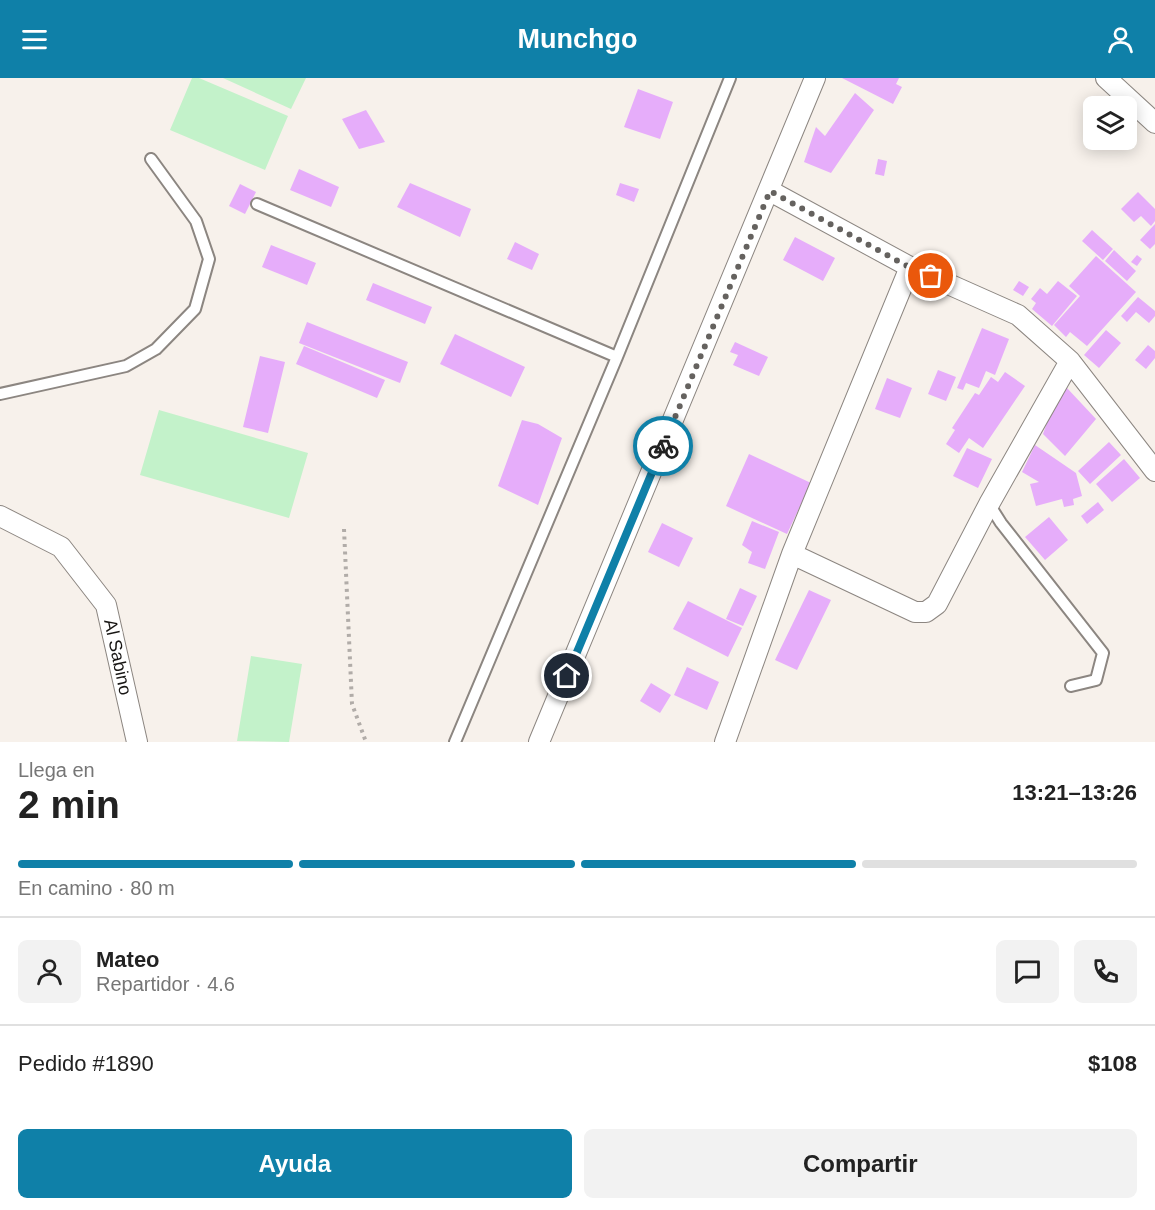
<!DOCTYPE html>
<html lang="es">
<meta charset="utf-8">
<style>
:root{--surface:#fff;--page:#f2f2f2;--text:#222;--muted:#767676;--line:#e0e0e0;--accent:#0f80a8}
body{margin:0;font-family:Helvetica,sans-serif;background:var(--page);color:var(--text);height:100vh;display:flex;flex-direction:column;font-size:22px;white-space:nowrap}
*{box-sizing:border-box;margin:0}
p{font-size:20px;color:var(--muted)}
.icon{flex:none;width:33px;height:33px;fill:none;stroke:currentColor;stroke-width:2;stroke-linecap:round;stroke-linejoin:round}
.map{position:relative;height:664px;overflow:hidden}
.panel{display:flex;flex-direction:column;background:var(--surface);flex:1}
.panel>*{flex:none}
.controls{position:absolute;left:1083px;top:18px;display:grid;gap:12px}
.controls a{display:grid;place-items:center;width:54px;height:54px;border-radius:9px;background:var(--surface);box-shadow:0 3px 15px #0003;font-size:30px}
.pin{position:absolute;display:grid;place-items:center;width:51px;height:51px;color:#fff;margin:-26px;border:3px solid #fff;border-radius:50%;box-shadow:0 2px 6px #0007}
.courier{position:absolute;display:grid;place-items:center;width:60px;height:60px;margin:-30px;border:4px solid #0f80a8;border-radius:50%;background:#fff;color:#222;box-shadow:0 2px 8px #0007}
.summary em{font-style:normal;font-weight:700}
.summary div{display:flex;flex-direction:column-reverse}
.summary{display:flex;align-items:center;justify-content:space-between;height:102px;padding:0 18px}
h1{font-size:39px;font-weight:700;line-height:45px}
.bar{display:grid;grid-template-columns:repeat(4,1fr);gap:9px 6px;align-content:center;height:72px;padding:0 18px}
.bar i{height:8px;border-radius:4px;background:var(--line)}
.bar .on{background:var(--accent)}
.bar p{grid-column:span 4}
.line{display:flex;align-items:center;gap:15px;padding:0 18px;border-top:2px solid var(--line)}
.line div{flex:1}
.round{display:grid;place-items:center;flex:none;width:63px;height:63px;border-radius:9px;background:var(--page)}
.cta{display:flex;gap:12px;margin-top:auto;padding:12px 18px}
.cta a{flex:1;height:69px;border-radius:9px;background:var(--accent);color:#fff;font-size:24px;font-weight:700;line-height:69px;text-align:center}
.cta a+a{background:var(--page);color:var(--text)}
header{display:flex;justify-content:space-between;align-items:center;height:78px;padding:0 18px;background:var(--accent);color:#fff;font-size:27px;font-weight:700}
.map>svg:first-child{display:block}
.green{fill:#c3f2ca}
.building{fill:#e6adfa}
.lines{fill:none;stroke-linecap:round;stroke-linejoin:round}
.lane-casing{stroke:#8c8681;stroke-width:14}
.street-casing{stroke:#8c8681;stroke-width:22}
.path{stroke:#b1aca8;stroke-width:4;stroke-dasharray:3 4.5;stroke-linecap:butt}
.lane{stroke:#fff;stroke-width:10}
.street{stroke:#fff;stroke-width:20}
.done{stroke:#65625f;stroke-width:6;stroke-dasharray:0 10.8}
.route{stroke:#0f80a8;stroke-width:8}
.labels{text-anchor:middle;stroke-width:5;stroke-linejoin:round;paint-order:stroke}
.street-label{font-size:18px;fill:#171513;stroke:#fff}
</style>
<header><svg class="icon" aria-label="menu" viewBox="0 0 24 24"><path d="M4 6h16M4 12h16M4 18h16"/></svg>Munchgo<svg class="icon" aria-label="person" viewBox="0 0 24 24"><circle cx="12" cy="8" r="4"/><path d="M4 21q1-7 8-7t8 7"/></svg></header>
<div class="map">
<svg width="1155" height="664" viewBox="0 0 1155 664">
<rect width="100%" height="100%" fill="#f7f1eb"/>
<path class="green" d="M192,0H199L288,38L265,92L170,52Z
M223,0H306L291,31Z
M159,332L308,375L289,440L140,397Z
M251,578L302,586L289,664L237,663Z"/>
<path class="building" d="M842,0H899L896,6L902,9L893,26Z
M638,11L673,24L660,61L624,49Z
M855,15L874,32L831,95L804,84L816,49L825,58Z
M366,32L385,64L359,71L342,41Z
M878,81L887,83L884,98L875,96Z
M299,91L339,109L331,129L290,112Z
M410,105L471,131L460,159L397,129Z
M620,105L639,111L634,124L616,117Z
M240,106L256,114L245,136L229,128Z
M1138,114L1155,131V143L1151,148L1141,138L1134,144L1121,131Z
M1155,146V166L1150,171L1140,162Z
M1092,152L1113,171L1103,182L1082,163Z
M795,159L835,180L823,203L783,182Z
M515,164L539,176L532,192L507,181Z
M271,167L316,185L307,207L262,189Z
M1114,172L1136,193L1127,203L1105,183Z
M1137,177L1142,181L1137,188L1131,184Z
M1096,178L1136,214L1087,268L1070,254L1066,259L1054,247L1080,218L1069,208Z
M1019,203L1029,209L1023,218L1013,212Z
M1058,203L1077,218L1052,248L1032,231L1036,225L1031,221L1040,210L1047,216Z
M373,205L432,229L425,246L366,222Z
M1138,219L1155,233V238L1149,245L1136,234L1127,244L1121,238Z
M307,244L408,284L400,305L299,265Z
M982,250L1009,261L995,297L986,293L979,310L966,305L963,312L957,310Z
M1106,252L1121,265L1099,290L1084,277Z
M455,256L525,289L511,319L440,286Z
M735,264L768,279L759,298L733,287L738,277L730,274Z
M1148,267L1155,273V280L1146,291L1135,282Z
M304,268L385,302L377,320L296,286Z
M260,278L285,284L268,355L243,349Z
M938,292L956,299L946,323L928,316Z
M1005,294L1025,308L983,370L969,360L959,375L946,366L955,352L952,350L975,315L979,317L991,299L998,304Z
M887,300L912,310L900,340L875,331Z
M1067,310L1096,341L1065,378L1043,356L1058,313Z
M522,342L538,346L562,360L538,427L498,408Z
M1109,364L1121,377L1090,406L1078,393Z
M1035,367L1076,395L1082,418L1073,421L1074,427L1064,429L1062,421L1036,428L1030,406L1039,404L1022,394Z
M967,370L992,381L978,410L953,398Z
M749,376L811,405L787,456L726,428Z
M1124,381L1140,400L1112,424L1096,406Z
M1098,424L1104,432L1087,446L1081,438Z
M1049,439L1068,462L1045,482L1025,459Z
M752,443L779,454L765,491L748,485L752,474L742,467Z
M662,445L693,460L679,489L648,474Z
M740,510L757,518L743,548L726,541Z
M809,512L831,522L797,592L775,582Z
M688,523L742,550L728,579L673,551Z
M687,589L719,604L707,632L674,617Z
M651,605L671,617L660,635L640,623Z"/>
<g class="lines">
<g class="lane-casing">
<path id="lane" d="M257,126L617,279
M0,316L126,288L156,271L195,231L209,181L196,143L151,81
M989,426L1001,445L1103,575L1096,602L1071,608
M455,664L617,279L730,0"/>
</g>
<g class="street-casing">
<path id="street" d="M1106,0L1155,45
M770,113L910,189L1018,237L1070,283L1155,393
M0,438L61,469L106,527L137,664
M792,476L915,534H926L937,526L989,426L1070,283
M539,664L815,0
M725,664L792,476L910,189"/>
</g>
<path class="path" d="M344,451L352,626L366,664"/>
<use href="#lane" class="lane"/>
<use href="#street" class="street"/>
</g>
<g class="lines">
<path class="done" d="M663,368L770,113L909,189L931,198"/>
<path class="route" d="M567,598L663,368"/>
</g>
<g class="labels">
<g class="street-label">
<text transform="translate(118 579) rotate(78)" y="6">Al Sabino</text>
</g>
</g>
</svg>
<div class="controls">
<a><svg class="icon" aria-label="layers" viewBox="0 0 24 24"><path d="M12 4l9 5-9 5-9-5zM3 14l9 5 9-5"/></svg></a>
</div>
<div class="pin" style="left:931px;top:198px;background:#ea580c"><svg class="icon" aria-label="bag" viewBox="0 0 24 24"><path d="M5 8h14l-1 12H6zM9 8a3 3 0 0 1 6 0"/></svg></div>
<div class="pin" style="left:567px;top:598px;background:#1f2937"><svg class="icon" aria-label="home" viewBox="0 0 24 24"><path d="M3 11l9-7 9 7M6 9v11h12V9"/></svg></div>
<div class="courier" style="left:663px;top:368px"><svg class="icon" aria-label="bike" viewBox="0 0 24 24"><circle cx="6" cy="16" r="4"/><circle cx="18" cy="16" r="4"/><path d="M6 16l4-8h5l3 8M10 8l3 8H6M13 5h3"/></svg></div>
</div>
<section class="panel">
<div class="summary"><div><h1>2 min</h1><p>Llega en</p></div><em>13:21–13:26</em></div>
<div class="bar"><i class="on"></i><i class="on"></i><i class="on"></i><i></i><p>En camino · 80 m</p></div>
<div class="line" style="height:108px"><a class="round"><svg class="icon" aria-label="person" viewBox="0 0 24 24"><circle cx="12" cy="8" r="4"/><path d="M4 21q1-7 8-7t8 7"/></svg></a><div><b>Mateo</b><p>Repartidor · 4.6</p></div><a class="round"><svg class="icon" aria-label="chat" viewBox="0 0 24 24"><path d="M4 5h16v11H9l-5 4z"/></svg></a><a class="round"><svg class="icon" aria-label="phone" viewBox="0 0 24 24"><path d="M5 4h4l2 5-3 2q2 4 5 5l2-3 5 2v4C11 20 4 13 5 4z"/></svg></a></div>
<div class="line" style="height:78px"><div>Pedido #1890</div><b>$108</b></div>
<div class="cta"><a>Ayuda</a><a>Compartir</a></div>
</section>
